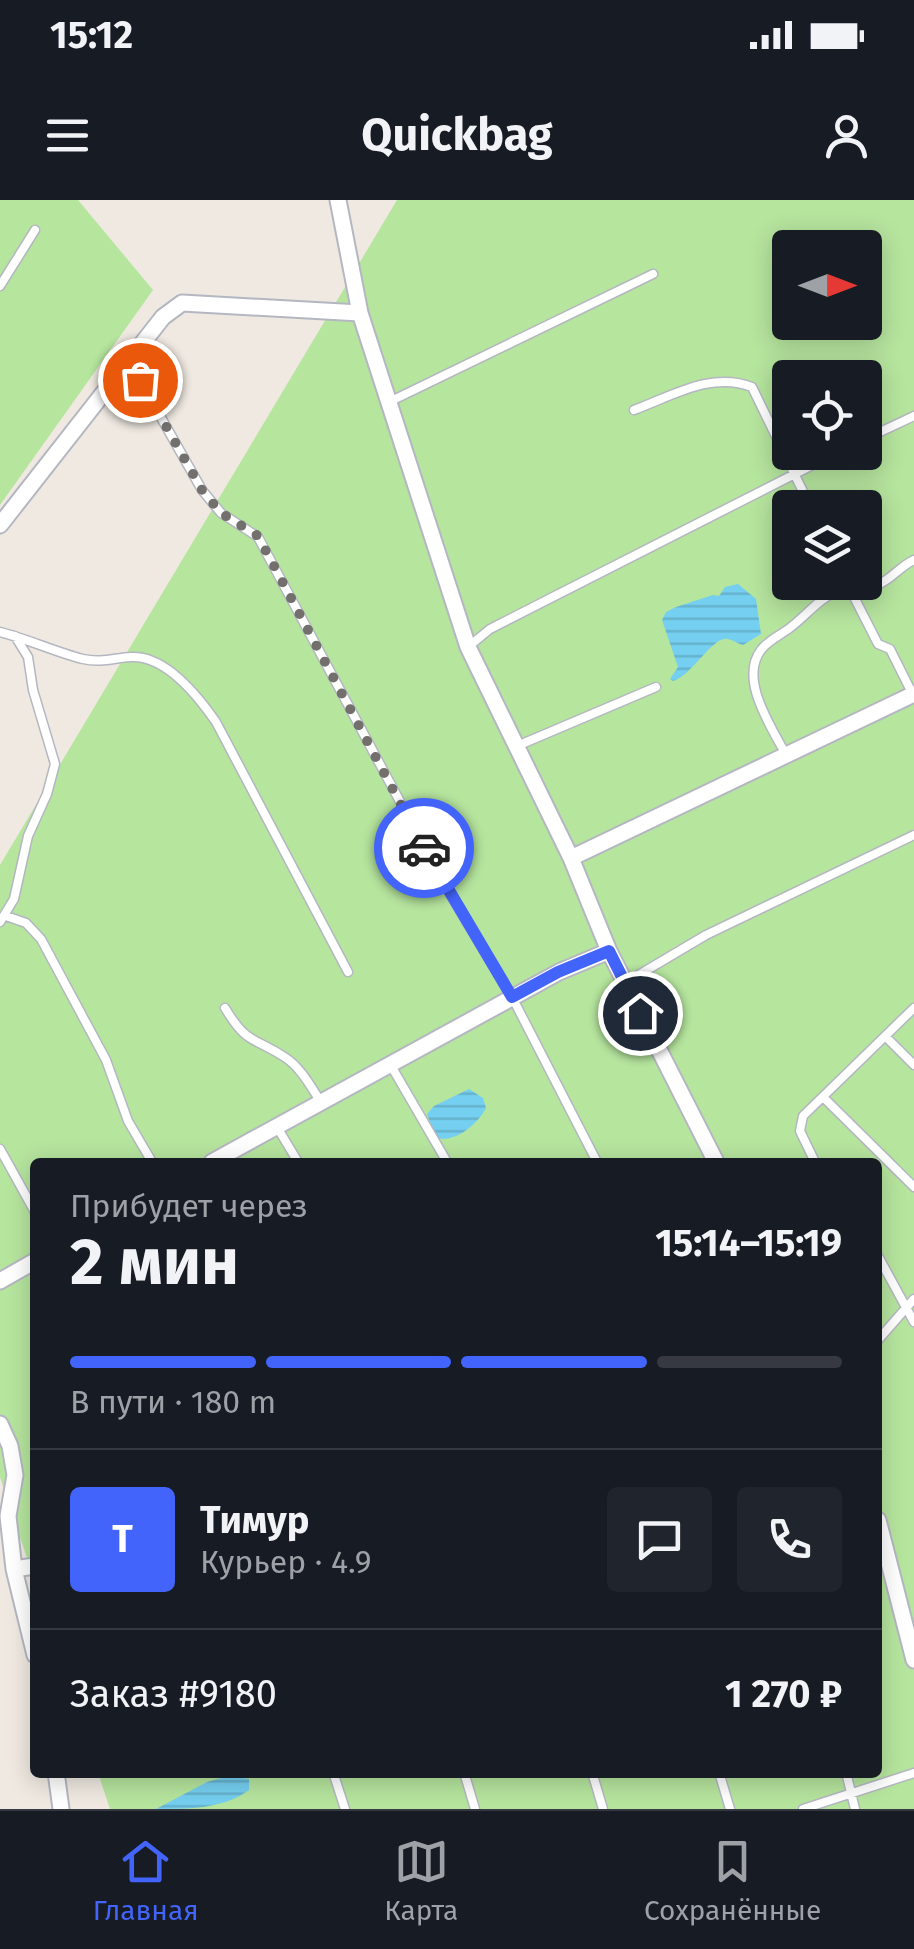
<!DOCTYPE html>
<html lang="ru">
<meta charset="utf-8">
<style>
:root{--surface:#171b24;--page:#20242c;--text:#f1f3f6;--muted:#9ea1a6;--line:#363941;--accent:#4264fb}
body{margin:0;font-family:"Fira Sans",sans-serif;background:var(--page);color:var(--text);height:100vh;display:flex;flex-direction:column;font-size:38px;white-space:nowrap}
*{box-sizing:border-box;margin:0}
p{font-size:32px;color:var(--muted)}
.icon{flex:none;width:55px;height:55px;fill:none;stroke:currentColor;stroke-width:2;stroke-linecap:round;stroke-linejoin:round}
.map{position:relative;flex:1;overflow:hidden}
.panel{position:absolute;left:30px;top:958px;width:852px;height:620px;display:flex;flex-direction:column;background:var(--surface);border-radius:10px;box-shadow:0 5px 25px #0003}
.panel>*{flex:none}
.needle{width:65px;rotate:90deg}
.buttons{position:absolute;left:772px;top:30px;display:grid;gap:20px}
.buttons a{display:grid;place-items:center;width:110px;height:110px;border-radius:10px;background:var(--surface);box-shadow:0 5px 25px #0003;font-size:50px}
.pin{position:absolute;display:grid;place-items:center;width:85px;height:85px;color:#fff;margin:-42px;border:5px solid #fff;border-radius:50%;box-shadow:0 2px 10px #0007}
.courier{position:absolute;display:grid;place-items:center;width:100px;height:100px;margin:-50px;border:8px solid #4264fb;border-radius:50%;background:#fff;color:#222;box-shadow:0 2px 12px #0007}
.overview em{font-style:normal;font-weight:700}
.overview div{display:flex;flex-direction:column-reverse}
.overview{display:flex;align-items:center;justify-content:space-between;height:170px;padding:0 40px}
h1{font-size:65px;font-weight:700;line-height:75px}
.bar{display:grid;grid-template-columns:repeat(4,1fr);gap:15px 10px;align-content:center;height:120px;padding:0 40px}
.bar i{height:12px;border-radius:8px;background:var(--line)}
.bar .current{background:var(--accent)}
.bar p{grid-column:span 4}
.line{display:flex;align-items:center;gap:25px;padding:0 40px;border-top:2px solid var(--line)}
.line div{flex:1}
.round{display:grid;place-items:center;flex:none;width:105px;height:105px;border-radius:10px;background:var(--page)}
.status{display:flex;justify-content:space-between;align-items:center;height:70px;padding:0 50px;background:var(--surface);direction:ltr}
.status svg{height:28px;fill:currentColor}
header{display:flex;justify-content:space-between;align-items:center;height:130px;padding:0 40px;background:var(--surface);font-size:45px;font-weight:700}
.dock{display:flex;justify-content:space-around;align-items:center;height:140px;border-top:2px solid var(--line);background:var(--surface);font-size:28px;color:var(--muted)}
.dock a{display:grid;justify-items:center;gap:5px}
.dock .current{color:var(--accent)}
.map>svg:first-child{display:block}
.grass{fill:#b6e59e;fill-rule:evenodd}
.water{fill:url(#water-rules)}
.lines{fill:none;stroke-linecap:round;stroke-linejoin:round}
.lane-casing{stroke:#b4b7c1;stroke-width:11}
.street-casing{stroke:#b4b7c1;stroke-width:19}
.lane{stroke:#fff;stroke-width:8}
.street{stroke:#fff;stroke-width:15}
.done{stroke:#726f6d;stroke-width:10;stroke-dasharray:0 18}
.route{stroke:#4264fb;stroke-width:12}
</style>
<div class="status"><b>15:12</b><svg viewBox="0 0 49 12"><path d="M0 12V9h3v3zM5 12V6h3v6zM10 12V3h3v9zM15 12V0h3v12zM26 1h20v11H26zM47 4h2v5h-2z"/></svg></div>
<header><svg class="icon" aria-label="menu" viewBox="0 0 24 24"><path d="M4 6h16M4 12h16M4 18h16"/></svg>Quickbag<svg class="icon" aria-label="person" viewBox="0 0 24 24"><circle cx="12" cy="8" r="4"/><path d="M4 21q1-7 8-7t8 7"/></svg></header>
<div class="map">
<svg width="914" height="1609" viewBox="0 0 914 1609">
<defs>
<pattern id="water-rules" width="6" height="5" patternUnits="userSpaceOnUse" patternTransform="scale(2.5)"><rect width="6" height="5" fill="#75cff0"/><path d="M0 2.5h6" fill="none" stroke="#66b2ce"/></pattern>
</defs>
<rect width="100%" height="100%" fill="#efe9e1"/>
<path class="grass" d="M0,0H78L153,90L0,305Z
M397,0H914V1609H110L98,1573L878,1572V962H35V1382L0,1277V665ZM790,48H865V122H790ZM790,178H865V252H790ZM790,308H865V382H790Z"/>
<path class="water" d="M738,384L756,399L761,434L743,445C738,444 733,440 728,439C713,435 692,476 673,481L670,479L678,467L662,420L666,412L676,407L713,395L719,396L725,387Z
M469,889L483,898L486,908C477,925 455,943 436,938L427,914L434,906Z
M228,1576L249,1579V1590C224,1609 188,1609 156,1609L207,1582Z"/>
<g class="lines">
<g class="lane-casing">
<path id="lane" d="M0,86L35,30
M129,161L202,290L221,313L258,337L448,691L512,797L597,962
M389,202L653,74
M634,210C672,196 712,171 752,187L811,308
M865,239L914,216
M840,382L853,395L878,444L890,449L912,493
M0,432C28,439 55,452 83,459C101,463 114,458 131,457C166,455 198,496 216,522L348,772
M468,447L490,429L838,252
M517,546L656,487
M787,557C773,529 738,480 761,450C768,440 781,435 791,427C808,414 818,399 839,390C851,385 864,390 877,385C891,380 900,366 914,360
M6,716L26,723L41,739L106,860L128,921L152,962
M0,722L14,699L28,636L47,594L55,564L33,490L28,457L15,436
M625,783L706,735L914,635
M225,808C248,846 253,836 286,858C301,868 311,887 321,902
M886,837L914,865
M390,864L447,962
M823,897L914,987
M277,927L298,962
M0,949L35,1012
M815,962L800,931L803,916L914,808
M878,1056L914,1122
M878,1140L914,1099
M333,1572L345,1609
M464,1572L475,1609
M592,1572L603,1609
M719,1572L730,1609
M846,1572L855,1609
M803,1609L914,1573"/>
</g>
<g class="street-casing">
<path id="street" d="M338,0L360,113L468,447L571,658L609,751L716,962
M0,325L163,117L182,103L360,113
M571,658L914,494
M212,962L559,772L609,751
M0,1081L35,1061
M0,1224L10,1246L15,1275L8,1316L14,1369L35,1455
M878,1320L914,1460
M14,1369L35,1366
M56,1572L61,1609"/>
</g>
<use href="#lane" class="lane"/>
<use href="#street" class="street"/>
</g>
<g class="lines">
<path class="done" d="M140,180L202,290L221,313L258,336L424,648"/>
<path class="route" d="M424,648L512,797L558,772L609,751L640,813"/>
</g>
</svg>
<div class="buttons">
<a><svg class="needle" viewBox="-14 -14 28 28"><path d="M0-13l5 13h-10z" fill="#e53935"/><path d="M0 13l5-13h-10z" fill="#9ea1a6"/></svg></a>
<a><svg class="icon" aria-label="locate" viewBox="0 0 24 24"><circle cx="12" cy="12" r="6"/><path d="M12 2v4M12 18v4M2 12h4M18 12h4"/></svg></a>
<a><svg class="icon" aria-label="layers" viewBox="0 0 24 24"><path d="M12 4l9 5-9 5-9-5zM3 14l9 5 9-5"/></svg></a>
</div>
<div class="pin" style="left:140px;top:180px;background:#ea580c"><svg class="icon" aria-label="bag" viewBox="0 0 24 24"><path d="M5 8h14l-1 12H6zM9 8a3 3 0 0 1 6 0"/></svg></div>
<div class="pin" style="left:640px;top:813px;background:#1f2937"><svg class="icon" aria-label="home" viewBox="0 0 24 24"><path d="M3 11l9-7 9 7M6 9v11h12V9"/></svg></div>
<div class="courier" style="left:424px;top:648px"><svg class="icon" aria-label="car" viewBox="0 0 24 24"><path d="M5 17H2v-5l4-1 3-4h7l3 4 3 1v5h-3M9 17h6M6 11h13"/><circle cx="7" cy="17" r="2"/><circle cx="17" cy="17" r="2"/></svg></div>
<section class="panel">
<div class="overview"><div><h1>2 мин</h1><p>Прибудет через</p></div><em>15:14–15:19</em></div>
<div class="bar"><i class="current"></i><i class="current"></i><i class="current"></i><i></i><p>В пути · 180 m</p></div>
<div class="line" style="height:180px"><b class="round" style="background:var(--accent);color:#fff">Т</b><div><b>Тимур</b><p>Курьер · 4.9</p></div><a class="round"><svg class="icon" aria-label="chat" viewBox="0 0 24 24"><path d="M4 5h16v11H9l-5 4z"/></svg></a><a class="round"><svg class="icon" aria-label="phone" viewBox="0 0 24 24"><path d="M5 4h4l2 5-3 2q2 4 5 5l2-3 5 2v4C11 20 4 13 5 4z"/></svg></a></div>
<div class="line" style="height:130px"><div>Заказ #9180</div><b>1 270 ₽</b></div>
</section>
</div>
<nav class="dock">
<a class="current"><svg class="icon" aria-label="home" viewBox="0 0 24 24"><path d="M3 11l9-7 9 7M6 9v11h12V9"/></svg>Главная</a>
<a><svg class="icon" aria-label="map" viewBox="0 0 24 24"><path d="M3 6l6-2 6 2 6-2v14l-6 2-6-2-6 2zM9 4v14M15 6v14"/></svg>Карта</a>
<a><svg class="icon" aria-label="saved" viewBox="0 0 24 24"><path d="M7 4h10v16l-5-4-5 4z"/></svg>Сохранённые</a>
</nav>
